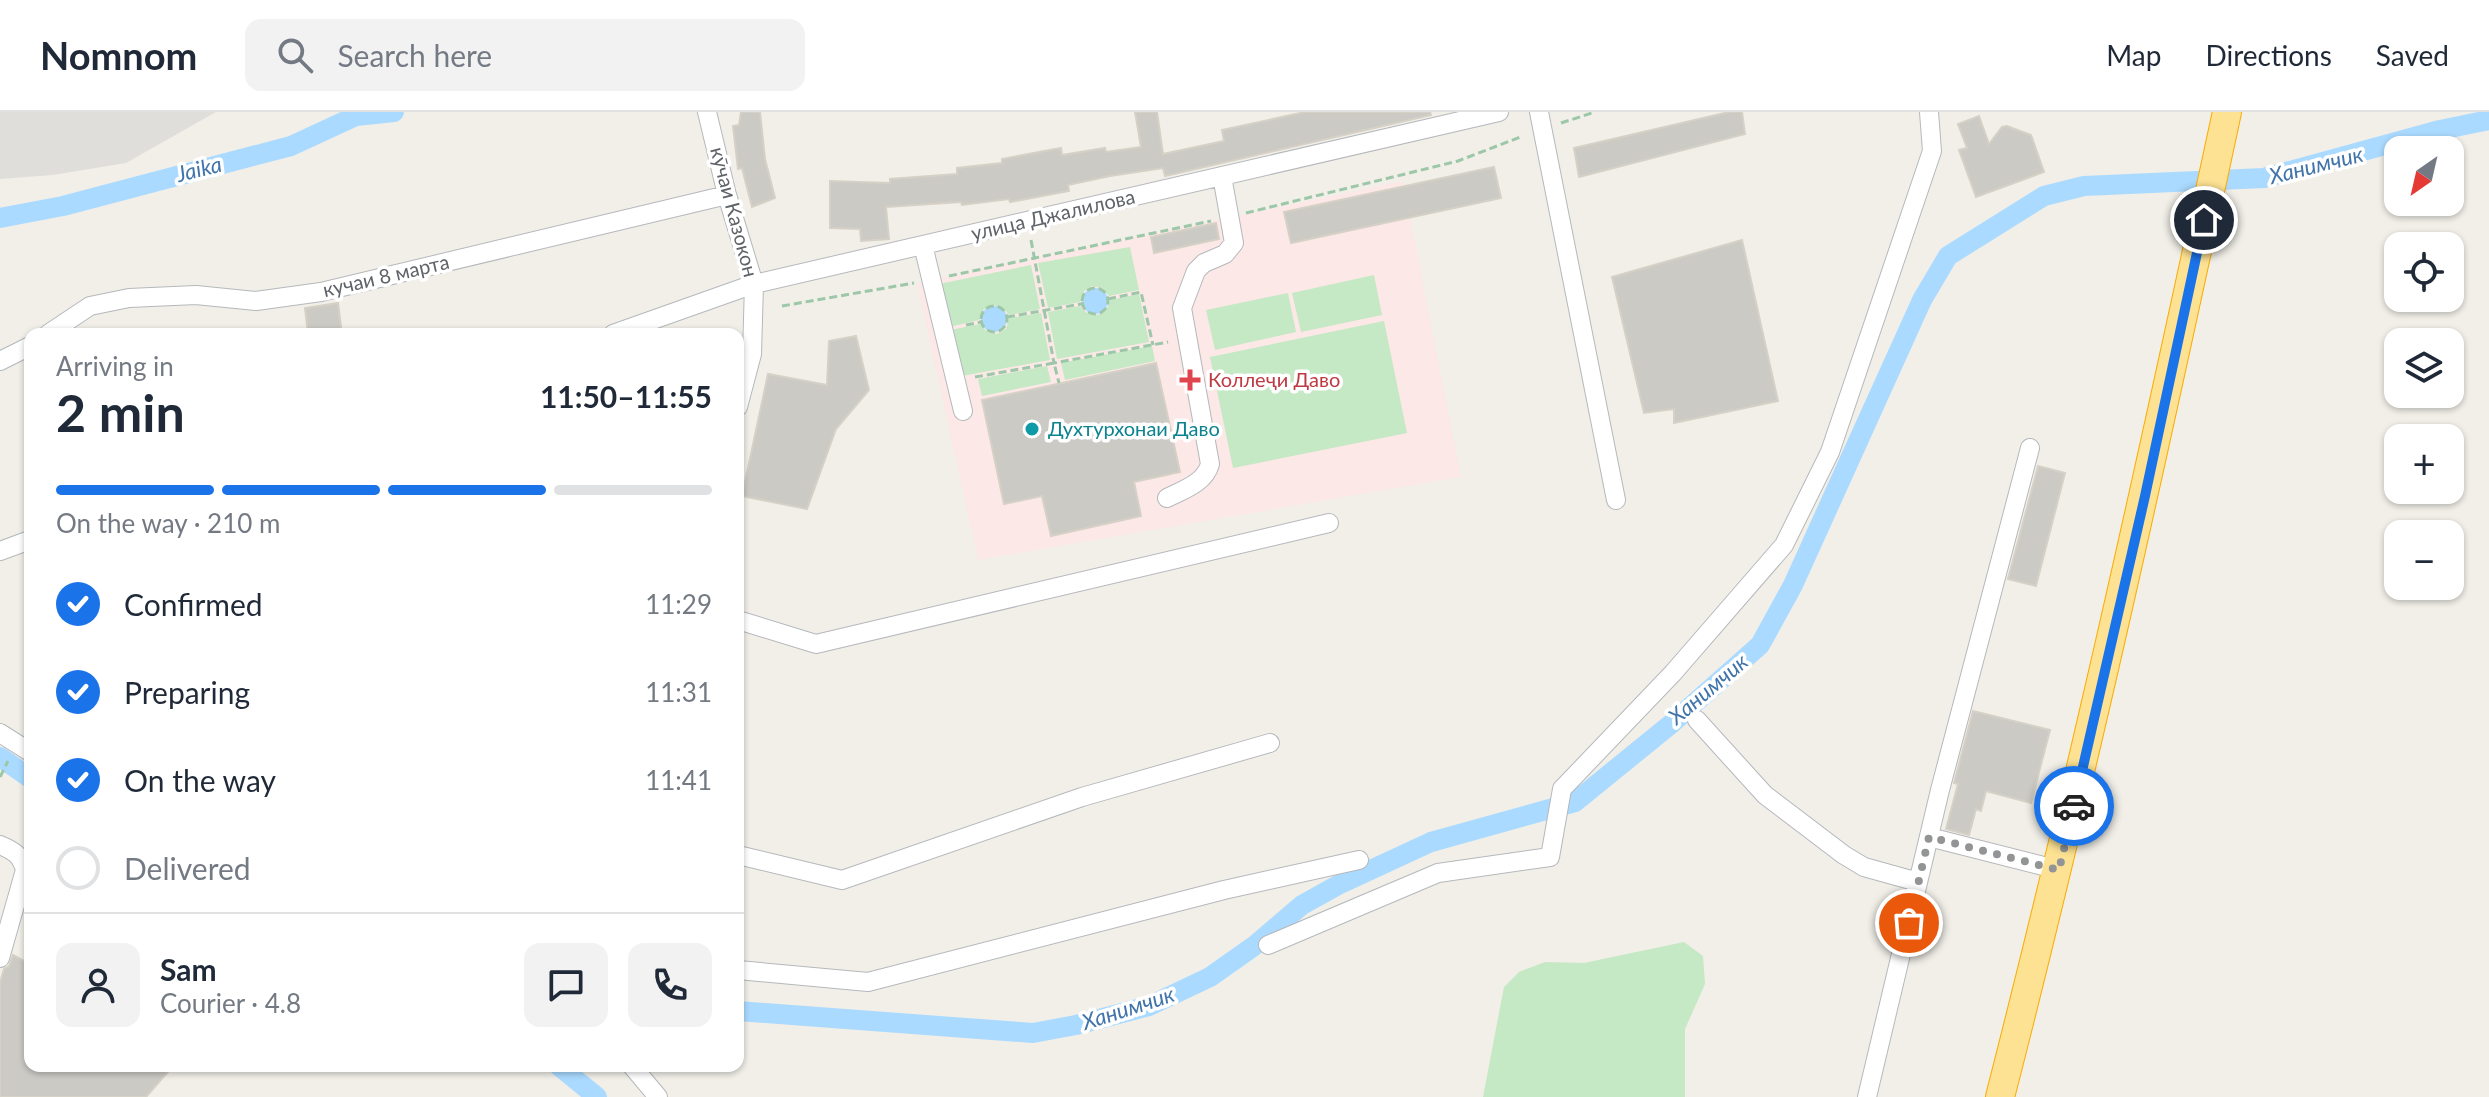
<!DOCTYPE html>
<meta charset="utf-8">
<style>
:root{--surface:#fff;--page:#f2f2f3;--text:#1f2937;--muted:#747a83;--line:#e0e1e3;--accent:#1a73e8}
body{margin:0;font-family:Lato,sans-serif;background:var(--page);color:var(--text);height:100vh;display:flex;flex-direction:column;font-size:30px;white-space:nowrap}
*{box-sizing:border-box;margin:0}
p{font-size:26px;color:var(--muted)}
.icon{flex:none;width:44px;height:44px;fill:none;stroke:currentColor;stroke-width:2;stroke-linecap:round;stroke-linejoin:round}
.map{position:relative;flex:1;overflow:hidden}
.panel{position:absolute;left:24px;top:216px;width:720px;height:744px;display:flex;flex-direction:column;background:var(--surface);border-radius:16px;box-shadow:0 2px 6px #0004}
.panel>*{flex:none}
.needle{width:52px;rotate:214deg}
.controls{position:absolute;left:2384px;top:24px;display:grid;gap:16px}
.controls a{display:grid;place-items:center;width:80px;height:80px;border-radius:16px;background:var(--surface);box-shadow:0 2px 6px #0004;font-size:40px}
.pin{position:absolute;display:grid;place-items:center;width:68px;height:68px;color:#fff;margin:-34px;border:4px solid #fff;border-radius:50%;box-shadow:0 2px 8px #0007}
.courier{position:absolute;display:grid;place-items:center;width:80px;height:80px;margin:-40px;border:6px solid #1a73e8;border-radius:50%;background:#fff;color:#222;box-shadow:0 2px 10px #0007}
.overview em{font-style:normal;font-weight:700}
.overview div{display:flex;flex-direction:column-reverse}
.overview{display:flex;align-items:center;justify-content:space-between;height:136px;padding:0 32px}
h1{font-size:52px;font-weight:700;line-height:60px}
.bar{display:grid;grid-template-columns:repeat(4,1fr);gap:12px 8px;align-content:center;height:96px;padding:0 32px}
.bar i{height:10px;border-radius:6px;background:var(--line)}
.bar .current{background:var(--accent)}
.bar p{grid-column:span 4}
.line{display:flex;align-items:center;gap:20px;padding:0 32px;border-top:2px solid var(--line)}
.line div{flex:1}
.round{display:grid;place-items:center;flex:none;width:84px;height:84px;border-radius:16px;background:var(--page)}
ol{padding:0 32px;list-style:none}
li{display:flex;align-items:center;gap:24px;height:88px}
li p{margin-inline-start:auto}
li .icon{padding:8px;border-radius:50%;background:var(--accent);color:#fff;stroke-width:4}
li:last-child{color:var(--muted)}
li i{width:44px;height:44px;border:4px solid var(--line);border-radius:50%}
header{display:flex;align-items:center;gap:48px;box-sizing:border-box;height:112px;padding:0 40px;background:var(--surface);border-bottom:2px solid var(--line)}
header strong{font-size:38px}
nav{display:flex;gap:44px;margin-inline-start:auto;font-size:28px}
.search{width:560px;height:72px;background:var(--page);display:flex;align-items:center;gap:20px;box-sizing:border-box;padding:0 28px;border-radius:16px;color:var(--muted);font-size:30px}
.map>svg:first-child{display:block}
.industrial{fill:#e0deda}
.medical{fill:#fce8e6}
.green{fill:#c5e8c5}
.water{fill:#aadaff}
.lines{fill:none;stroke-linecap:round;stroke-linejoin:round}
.canal{stroke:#aadaff;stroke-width:20}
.building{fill:#cccac5;stroke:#d6d1c6;stroke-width:2}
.minor-casing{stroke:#b5b8bc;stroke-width:20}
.highway-casing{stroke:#f9ab00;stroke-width:30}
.path{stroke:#9cc7a9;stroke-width:3;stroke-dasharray:8 4;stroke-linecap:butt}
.minor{stroke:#fff;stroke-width:18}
.highway{stroke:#fde293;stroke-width:28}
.done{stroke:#929495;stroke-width:8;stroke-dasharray:0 14.4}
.route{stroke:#1a73e8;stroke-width:10}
.health-dot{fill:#e0444e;stroke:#fff;stroke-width:3}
.culture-dot{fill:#0f9aa8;stroke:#fff;stroke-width:3}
.labels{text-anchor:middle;stroke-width:7;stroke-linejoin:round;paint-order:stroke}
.street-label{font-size:20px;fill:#5f6368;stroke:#fff}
.health-label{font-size:20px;fill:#be3a42;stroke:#fff;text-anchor:start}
.culture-label{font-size:20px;fill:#0d838f;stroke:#fff;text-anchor:start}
.water-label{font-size:22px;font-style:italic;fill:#4174aa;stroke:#fff}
</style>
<header>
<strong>Nomnom</strong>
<div class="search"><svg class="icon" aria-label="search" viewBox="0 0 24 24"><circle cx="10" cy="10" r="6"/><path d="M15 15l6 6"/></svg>Search here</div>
<nav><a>Map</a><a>Directions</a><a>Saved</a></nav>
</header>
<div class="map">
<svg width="2489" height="985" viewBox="0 0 2489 985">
<rect width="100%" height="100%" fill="#f1efe8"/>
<path class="industrial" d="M0,0H216L126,51L53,63L0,67Z"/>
<path class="medical" d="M1403,69L1461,365L978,448L917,171Z"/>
<path class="green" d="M1130,135L1139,178L1109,184L1102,176L1092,174L1084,179L1080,190L1048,196L1038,151Z
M1031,153L1040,197L1009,203L1002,195L992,193L983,198L979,208L945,216L934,173Z
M1374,163L1382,203L1301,220L1292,181Z
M1288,181L1296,220L1215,238L1206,198Z
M1139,182L1149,230L1057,247L1048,200L1080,194C1090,208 1106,206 1110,188Z
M1041,201L1050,248L956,265L946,219L980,212L987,220L997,222L1006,217L1009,206Z
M1384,209L1407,321L1233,356L1210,245Z
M1152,234L1155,249L1065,268L1061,251Z
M1047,254L1051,270L982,284L978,267Z
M1684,830L1703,844L1705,872L1685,917V985H1483L1504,875L1519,860L1545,850L1584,851Z"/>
<path class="water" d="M1082 189a13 13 0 1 1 26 0a13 13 0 1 1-26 0Z
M981 207a13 13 0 1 1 26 0a13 13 0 1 1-26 0Z"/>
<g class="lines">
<path class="canal" d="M0,106L63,94L291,34L356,4L394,0
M0,645L30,666
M738,899L1033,921L1076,913L1149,894L1210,865L1254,834L1302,793L1338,773L1431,730L1575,690L1671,612L1760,533L1793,473L1922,188L1948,144L2044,84L2084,74L2264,66L2440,18L2489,8
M559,954L597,985"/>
</g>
<path class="building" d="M741,0H760L765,47L775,86L752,95L742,56L738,57L733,14L739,13Z
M1135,0H1157L1163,42L1224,29L1222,18L1305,0H1430L1431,3L1165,64L1163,56L1110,64L1068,73L1069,79L1010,90L1009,87L962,93L961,90L886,95L889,127L861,129L860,117L830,116V69L890,71V67L957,62V56L1002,51V47L1061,36L1062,43L1105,36L1106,40L1141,35Z
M1729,0H1742L1745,22L1579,65L1574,36Z
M1979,4L1989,32L2002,15L2007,14L2031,23L2044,60L1976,85L1959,38L1967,36L1958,12Z
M1494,55L1501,86L1291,131L1284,100Z
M1216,111L1219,127L1154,141L1151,125Z
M1742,128L1778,289L1674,311V297L1644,301L1612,165Z
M338,191L342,222H308L305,196Z
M856,224L869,278L836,317L807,397L742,384L768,262L827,273L829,229Z
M1156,251L1180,360L1134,370L1141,404L1051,424L1042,384L1004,392L982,288Z
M2038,354L2065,361L2036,474L2008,467Z
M1973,599L2050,618L2031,691L1986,679L1981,699L1976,697L1969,723L1946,717L1958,672L1954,671Z
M13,843L30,852V954H173L146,985H0V871L4,857L9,854Z"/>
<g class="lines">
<g class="minor-casing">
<path id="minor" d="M707,0L727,83L754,172L752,242L738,295
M1539,0L1616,388
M923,133L963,299
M48,222L90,194L129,186L196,183L256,189L321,180L727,83
M613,222L754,172L1499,0
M0,249L30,234
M1167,386C1183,378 1205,371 1210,352L1182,196L1196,159L1204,151L1225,142L1234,131L1222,64
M0,439L30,428
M738,508L816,532L1329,411
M1697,608L1765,683L1844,743L1864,755L1918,770
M0,621L30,640
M1929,725L2059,758
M0,733C14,739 21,743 25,758L0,846
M738,743L842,768L1082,685L1270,631
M1268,833L1438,761L1550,745L1562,677L1673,561L1784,433L1830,340L1932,39L1929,0
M738,858L868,870L1224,778L1359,748
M632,954L658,985
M1867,985L1940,678L2030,336"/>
</g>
<g class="highway-casing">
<path id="highway" d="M2000,985C2084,658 2156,330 2227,0"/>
</g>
<path class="path" d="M1561,11L1595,0
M1246,101L1458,49L1523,24
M1031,128L1054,251L1168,230
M949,164L1211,109
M1082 189a13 13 0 1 1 26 0a13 13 0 1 1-26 0Z
M1108,187L1141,180L1153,233
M981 207a13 13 0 1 1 26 0a13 13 0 1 1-26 0Z
M782,194L914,171
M1007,205L1081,192
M966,213L981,210
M975,265L1054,251L1059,271
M0,665L8,649"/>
<use href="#minor" class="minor"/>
<use href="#highway" class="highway"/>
</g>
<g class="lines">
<path class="done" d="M1909,811L1929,725L2059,758L2074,694"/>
<path class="route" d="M2074,694L2145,384L2204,108"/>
</g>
<path class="health-dot" d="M1186 256h8v8h8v8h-8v8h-8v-8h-8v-8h8z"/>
<circle class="culture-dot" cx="1032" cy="317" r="8"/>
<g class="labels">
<g class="street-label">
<text transform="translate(734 100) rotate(75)" y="7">кӯчаи Казокон</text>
<text transform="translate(1053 103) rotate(-13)" y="7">улица Джалилова</text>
<text transform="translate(386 164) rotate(-13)" y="7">кучаи 8 марта</text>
</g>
<g class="health-label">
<text x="1208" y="275">Коллеҷи Даво</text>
</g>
<g class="culture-label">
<text x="1048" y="324">Духтурхонаи Даво</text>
</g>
<g class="water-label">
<text transform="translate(2316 53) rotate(-14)" y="8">Ханимчик</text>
<text transform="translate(199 57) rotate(-14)" y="8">Jaika</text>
<text transform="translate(1708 577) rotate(-40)" y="8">Ханимчик</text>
<text transform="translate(1128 896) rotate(-18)" y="8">Ханимчик</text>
</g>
</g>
</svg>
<div class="controls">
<a><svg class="needle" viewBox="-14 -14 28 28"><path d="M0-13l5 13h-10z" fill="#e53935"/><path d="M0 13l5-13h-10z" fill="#747a83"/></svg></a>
<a><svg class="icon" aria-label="locate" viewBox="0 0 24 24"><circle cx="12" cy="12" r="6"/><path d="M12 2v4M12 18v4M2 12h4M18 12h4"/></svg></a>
<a><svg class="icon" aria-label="layers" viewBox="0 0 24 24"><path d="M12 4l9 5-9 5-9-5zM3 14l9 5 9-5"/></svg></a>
<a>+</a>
<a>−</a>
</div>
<div class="pin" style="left:1909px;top:811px;background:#ea580c"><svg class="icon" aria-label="bag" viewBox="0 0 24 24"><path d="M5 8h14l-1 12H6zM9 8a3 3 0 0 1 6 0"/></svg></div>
<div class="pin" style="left:2204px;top:108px;background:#1f2937"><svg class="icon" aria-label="home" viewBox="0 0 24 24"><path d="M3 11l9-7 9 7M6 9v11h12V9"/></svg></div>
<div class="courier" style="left:2074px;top:694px"><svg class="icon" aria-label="car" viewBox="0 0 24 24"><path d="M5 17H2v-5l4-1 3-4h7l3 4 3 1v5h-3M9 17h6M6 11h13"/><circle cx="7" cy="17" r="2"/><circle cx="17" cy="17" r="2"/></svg></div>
<section class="panel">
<div class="overview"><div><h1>2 min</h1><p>Arriving in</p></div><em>11:50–11:55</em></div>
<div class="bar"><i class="current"></i><i class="current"></i><i class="current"></i><i></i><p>On the way · 210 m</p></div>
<ol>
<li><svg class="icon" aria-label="check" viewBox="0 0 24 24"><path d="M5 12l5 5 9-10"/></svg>Confirmed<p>11:29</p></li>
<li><svg class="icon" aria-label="check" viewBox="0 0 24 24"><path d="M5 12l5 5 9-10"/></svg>Preparing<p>11:31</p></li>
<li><svg class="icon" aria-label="check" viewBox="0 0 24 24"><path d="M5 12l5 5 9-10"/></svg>On the way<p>11:41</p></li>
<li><i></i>Delivered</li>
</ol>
<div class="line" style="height:144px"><a class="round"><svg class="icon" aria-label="person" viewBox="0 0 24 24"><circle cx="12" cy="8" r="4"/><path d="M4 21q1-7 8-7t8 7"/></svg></a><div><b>Sam</b><p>Courier · 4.8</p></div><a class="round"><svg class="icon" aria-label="chat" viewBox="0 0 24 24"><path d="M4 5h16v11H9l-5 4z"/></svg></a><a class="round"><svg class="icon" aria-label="phone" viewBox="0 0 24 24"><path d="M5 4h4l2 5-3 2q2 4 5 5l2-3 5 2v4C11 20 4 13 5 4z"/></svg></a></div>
</section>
</div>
